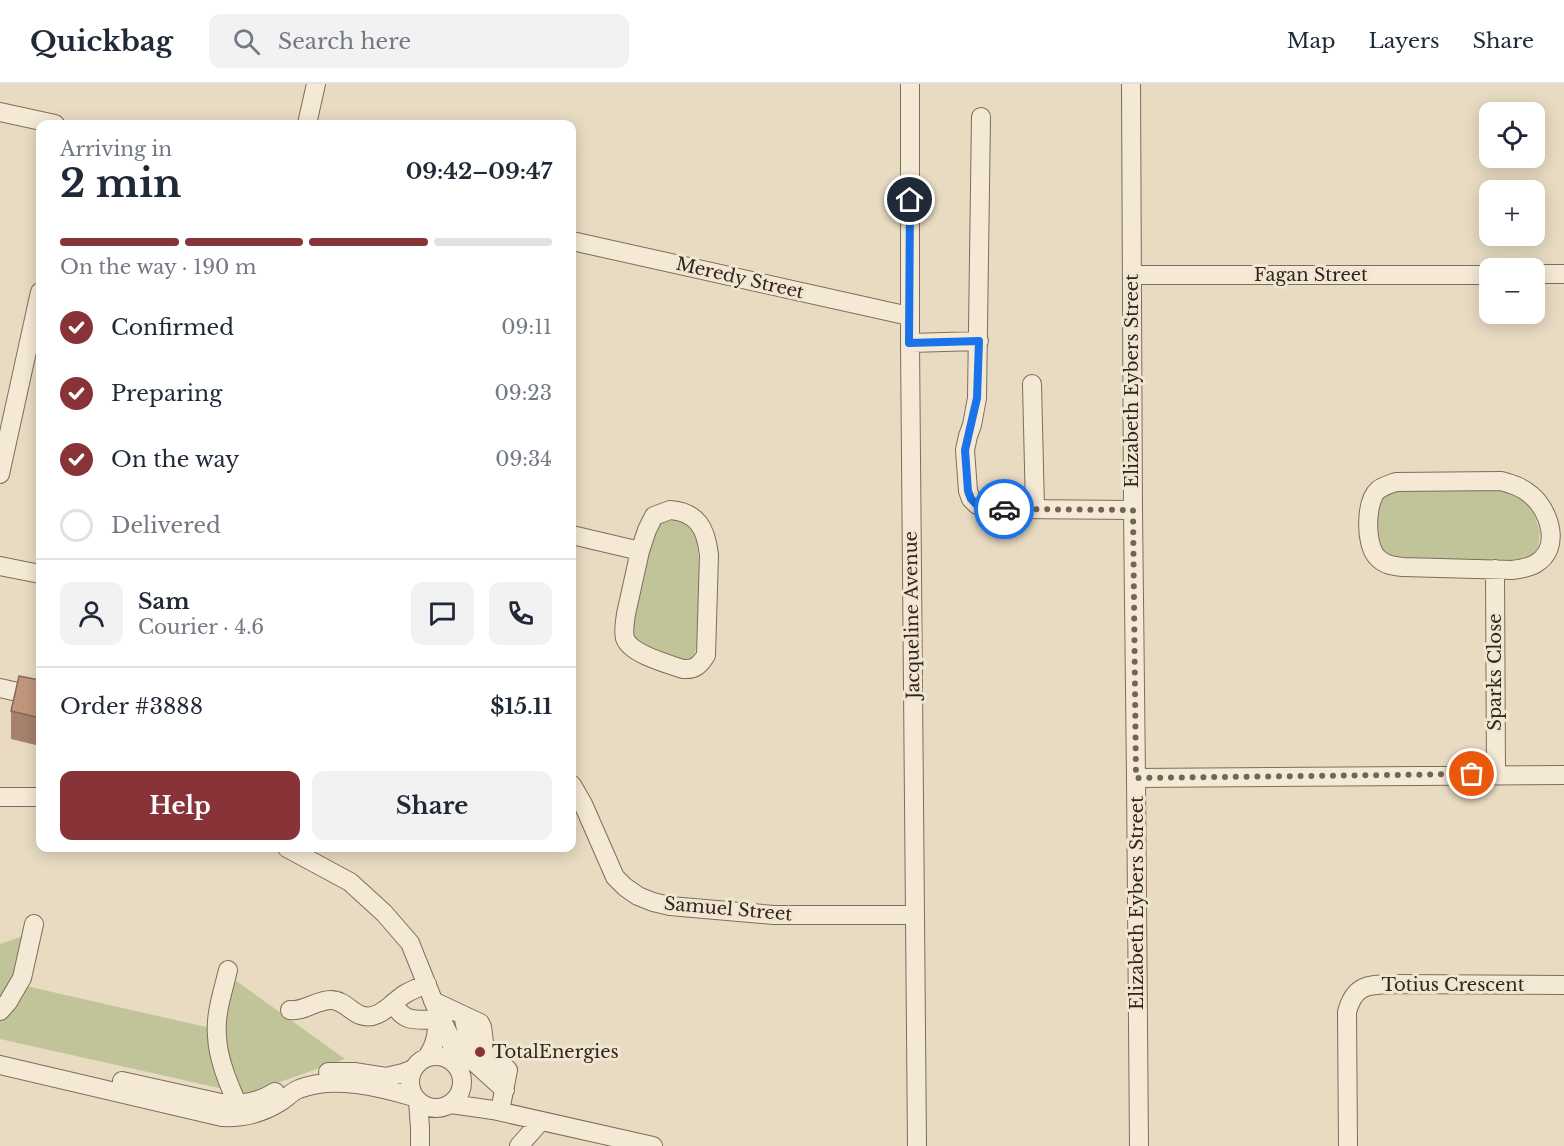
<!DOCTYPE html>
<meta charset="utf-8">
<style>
:root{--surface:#fff;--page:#f2f2f3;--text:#1f2937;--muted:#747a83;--line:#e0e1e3;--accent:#873337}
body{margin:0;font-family:"Libre Baskerville",serif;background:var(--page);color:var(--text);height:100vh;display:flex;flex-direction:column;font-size:22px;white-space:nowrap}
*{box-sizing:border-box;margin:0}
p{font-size:20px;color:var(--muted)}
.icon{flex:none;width:33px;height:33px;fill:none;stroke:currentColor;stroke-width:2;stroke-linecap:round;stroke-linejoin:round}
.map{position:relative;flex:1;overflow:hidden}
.details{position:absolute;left:36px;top:36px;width:540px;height:732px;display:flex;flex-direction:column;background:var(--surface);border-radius:12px;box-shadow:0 3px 15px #0003}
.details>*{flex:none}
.buttons{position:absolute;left:1479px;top:18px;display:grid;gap:12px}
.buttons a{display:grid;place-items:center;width:66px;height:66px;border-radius:12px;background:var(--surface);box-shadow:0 3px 15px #0003;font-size:30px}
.pin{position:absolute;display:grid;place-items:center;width:51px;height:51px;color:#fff;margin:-26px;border:3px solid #fff;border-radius:50%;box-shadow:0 2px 6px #0007}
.courier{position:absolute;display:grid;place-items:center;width:60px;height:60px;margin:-30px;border:4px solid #1a73e8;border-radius:50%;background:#fff;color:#222;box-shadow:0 2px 8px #0007}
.headline em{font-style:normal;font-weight:700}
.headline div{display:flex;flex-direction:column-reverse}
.headline{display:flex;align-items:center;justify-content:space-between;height:102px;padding:0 24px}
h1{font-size:39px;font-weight:700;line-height:45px}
.bar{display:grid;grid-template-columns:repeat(4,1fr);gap:9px 6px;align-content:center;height:72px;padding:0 24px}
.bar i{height:8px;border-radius:4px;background:var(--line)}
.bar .selected{background:var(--accent)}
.bar p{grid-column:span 4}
.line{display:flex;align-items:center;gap:15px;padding:0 24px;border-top:2px solid var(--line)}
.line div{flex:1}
.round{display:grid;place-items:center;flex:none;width:63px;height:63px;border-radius:12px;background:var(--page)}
ol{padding:0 24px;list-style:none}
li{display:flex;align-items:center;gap:18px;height:66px}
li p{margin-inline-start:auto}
li .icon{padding:6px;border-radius:50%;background:var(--accent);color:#fff;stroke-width:4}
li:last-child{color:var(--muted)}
li i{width:33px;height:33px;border:3px solid var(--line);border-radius:50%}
.button{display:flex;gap:12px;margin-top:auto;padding:12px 24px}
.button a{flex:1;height:69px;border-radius:12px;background:var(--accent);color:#fff;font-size:24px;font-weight:700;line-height:69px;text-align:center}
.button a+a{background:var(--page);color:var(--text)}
header{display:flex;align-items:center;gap:36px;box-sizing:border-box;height:84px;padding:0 30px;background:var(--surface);border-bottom:2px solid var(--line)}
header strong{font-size:28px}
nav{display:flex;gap:33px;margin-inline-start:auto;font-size:21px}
.search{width:420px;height:54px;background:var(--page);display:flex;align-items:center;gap:15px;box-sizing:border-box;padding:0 21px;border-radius:12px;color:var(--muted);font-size:22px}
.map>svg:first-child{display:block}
.green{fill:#c1c498}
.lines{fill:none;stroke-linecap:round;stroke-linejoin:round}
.minor-casing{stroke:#7f6d5b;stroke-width:20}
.minor{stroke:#f4e9d4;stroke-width:18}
.wall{fill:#a6816b}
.building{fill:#c1967c;stroke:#876957;stroke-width:1.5}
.done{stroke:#716557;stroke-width:6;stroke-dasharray:0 10.8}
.route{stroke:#1a73e8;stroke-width:8}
.poi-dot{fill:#873337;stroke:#f0e6d1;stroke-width:2}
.labels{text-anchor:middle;stroke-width:6;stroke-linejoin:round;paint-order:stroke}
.street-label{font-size:18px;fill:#31261e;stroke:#f0e6d1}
.poi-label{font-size:18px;fill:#31261e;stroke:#f0e6d1;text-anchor:start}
</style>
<header>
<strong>Quickbag</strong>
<div class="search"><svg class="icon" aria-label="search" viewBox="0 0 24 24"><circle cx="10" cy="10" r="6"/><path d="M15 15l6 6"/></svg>Search here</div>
<nav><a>Map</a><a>Layers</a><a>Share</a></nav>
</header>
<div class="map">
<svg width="1564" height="1062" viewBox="0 0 1564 1062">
<rect width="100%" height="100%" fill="#e8dbc2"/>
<path class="green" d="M1494,404L1508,406L1524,416L1534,430L1540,448L1538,464L1529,473L1515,478L1393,475L1385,471L1379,458L1375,436L1381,411L1398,405Z
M673,436C680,437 688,439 693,445C701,455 701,536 699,551C698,561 695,569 690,578L651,569L632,551L633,534L653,450C658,440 662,438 673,436Z
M23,852L26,902L206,943L235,896L345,975L246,1010L0,955V860Z"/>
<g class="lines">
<g class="minor-casing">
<path id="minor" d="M910,0V259L917,1062
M1131,0L1133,426L1136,694L1139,1062
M0,28L55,40
M981,33L977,314L972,341L968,352L965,366L968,407L971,415L977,421L986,423L1015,425L1133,426
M307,40L316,0
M572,157L909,232
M1534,190H1564
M1132,191H1490
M910,259L979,257
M1032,300L1035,425
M0,390L40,208
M1501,397C1512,400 1522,403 1531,411C1550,427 1562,465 1535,480C1528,484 1520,485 1512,486L1403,483C1393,482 1384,481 1377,473C1365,461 1365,418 1378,406C1383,402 1390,400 1396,398Z
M670,426C698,428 706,445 709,471L706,571C700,581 695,586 683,585C668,580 630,570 625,554C623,547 625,538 626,530L640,467L647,446L654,432Z
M572,451L640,467
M0,482L40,490
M1495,485L1496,690
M0,604L40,613
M1136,694L1564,691
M572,701L583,720L615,793L625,803L638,812L653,818L670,822L774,831H915
M0,713H40
M287,764L350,798L384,829L410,859L437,926L449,951L458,983
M228,886C223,908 215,929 217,952C218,978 231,1005 241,1029
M433,917L480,939L482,943L485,966L508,986L500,1027
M393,919C405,940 415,935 437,936
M290,926C304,928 316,916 331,916C343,916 350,927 360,931C378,938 391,919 405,910C412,906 419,903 427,900
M0,927L8,918L22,894L34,840
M463,931L473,977L505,1006
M410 998a26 26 0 1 1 52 0a26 26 0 1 1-52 0Z
M427,973C437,959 438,945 437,928
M0,981L222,1033C243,1034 261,1030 280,1018C287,1014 291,1008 299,1005C333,991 380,1003 414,1013
M328,988H354L386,993L403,989L413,985
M122,997L221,1019C241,1021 257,1019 275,1008
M418,1017L420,1044V1062
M451,1020L493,1026L653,1062
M519,1062L540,1038
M1348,1062L1347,928C1355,898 1371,901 1397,900L1564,901"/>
</g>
<use href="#minor" class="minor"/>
</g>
<path class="wall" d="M40,596V662L11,655V627Z"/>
<path class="building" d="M19,592L40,596V634L11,627Z"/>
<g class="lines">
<path class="done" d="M1004,425L1133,426L1136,694L1472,690"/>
<path class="route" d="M910,116L909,259L979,257L977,314L965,366L968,407L971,415L977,421L986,423L1004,425"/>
</g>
<circle class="poi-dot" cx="480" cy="968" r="6"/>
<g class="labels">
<g class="street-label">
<text x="1311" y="197">Fagan Street</text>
<text transform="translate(740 194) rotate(13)" y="6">Meredy Street</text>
<text transform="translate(1132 297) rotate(-90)" y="6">Elizabeth Eybers Street</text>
<text transform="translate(912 531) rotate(-91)" y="6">Jacqueline Avenue</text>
<text transform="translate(1495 588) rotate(-90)" y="6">Sparks Close</text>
<text transform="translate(1137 819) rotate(-90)" y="6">Elizabeth Eybers Street</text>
<text transform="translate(728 825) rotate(5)" y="6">Samuel Street</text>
<text x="1453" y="907">Totius Crescent</text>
</g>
<g class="poi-label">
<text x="492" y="974">TotalEnergies</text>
</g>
</g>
</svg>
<div class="buttons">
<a><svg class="icon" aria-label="locate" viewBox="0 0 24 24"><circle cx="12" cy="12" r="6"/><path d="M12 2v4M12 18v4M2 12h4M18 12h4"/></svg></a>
<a>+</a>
<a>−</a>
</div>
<div class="pin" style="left:1472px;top:690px;background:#ea580c"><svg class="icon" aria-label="bag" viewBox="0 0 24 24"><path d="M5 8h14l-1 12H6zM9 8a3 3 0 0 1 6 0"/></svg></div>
<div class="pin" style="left:910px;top:116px;background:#1f2937"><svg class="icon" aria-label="home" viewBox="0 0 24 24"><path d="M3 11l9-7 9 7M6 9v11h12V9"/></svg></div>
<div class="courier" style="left:1004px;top:425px"><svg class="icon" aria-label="car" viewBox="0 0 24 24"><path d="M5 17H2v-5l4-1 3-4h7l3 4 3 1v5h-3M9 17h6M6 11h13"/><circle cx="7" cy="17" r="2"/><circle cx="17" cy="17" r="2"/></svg></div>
<section class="details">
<div class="headline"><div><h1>2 min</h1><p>Arriving in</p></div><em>09:42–09:47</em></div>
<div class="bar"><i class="selected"></i><i class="selected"></i><i class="selected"></i><i></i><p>On the way · 190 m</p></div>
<ol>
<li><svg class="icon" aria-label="check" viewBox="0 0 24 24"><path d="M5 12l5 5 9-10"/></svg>Confirmed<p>09:11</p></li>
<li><svg class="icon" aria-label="check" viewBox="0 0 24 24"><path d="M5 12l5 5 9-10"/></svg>Preparing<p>09:23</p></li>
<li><svg class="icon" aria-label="check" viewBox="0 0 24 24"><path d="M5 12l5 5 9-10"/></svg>On the way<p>09:34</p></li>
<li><i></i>Delivered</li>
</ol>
<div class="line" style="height:108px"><a class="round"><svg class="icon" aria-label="person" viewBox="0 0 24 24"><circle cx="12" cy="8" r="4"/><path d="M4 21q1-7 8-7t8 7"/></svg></a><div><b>Sam</b><p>Courier · 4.6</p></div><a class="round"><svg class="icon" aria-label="chat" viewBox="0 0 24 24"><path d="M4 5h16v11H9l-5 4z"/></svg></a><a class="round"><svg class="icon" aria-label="phone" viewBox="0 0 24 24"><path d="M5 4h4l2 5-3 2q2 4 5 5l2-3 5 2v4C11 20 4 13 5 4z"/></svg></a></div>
<div class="line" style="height:78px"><div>Order #3888</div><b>$15.11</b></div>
<div class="button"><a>Help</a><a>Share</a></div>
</section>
</div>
